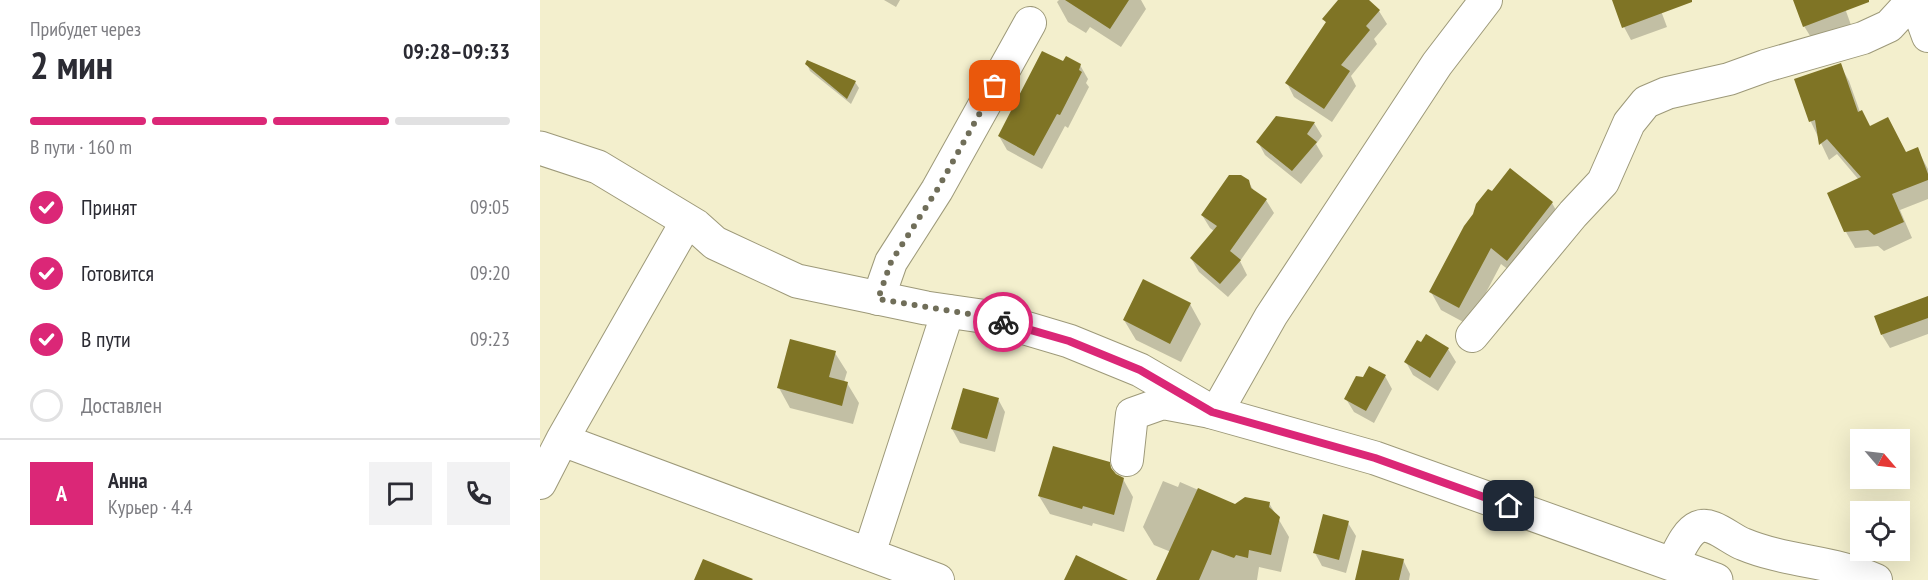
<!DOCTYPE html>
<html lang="ru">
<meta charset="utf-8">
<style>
:root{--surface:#fff;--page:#f2f2f3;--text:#2b2b33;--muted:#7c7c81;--line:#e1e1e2;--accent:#db2777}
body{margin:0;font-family:"PT Sans Narrow",sans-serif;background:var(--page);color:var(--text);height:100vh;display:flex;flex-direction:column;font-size:22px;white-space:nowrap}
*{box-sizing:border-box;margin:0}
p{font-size:20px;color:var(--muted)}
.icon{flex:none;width:33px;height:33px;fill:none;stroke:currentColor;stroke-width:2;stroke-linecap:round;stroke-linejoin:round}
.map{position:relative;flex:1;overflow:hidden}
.drawer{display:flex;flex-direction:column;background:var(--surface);width:540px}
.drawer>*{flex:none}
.needle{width:39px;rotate:118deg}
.fabs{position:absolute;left:1310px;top:429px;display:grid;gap:12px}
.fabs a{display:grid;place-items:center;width:60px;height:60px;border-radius:0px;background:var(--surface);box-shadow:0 6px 24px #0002;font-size:30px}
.pin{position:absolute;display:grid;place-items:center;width:51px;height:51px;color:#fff;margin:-26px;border-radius:12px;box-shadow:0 3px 9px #0006}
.courier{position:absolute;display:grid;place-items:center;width:60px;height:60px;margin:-30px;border:4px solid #db2777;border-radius:50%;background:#fff;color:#222;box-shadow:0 2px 8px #0007}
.head em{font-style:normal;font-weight:600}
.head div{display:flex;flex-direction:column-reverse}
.head{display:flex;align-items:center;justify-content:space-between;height:102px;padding:0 30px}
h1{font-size:39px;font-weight:600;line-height:45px}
.bar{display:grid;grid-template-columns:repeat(4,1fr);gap:9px 6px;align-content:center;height:72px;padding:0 30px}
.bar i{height:8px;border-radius:4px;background:var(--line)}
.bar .selected{background:var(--accent)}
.bar p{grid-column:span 4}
.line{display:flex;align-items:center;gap:15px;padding:0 30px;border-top:2px solid var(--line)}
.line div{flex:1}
.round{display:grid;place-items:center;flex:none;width:63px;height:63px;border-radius:0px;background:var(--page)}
ol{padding:0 30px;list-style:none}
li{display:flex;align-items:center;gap:18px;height:66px}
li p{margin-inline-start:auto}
li .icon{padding:6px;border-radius:50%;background:var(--accent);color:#fff;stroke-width:4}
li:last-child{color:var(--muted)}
li i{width:33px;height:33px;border:3px solid var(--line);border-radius:50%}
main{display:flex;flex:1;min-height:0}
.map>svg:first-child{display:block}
.shadow{fill:#0003}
.building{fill:#7f7425}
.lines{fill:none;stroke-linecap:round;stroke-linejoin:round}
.minor-casing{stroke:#9d9979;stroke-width:34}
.major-casing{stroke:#9d9979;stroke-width:35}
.minor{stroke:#fff;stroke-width:32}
.major{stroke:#fff;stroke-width:33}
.done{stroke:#706e59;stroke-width:6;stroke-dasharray:0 10.8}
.route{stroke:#db2777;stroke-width:8}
</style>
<main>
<section class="drawer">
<div class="head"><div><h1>2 мин</h1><p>Прибудет через</p></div><em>09:28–09:33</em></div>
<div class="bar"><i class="selected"></i><i class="selected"></i><i class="selected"></i><i></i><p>В пути · 160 m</p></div>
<ol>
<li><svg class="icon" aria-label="check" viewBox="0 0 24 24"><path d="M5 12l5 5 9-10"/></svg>Принят<p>09:05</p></li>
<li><svg class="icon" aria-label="check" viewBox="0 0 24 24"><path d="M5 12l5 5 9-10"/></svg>Готовится<p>09:20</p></li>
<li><svg class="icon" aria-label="check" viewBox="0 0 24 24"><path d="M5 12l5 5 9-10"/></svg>В пути<p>09:23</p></li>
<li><i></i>Доставлен</li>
</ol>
<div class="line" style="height:108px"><b class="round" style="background:var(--accent);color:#fff">А</b><div><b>Анна</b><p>Курьер · 4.4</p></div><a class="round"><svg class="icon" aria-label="chat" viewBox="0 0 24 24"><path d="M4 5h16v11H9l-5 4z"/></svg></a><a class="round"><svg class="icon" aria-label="phone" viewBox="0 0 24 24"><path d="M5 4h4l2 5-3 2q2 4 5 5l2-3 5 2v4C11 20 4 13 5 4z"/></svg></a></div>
</section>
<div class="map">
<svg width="1388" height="580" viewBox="0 0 1388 580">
<rect width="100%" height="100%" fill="#f3efcd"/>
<path class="shadow" d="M344,0H360L356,7Z
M519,0H601L606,9L581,47L550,27L546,33L528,22L517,2Z
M800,0H826L839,11L847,24L834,39L837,44L811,76L816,86L792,122L754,97L747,83L787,24L784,19Z
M1074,0H1117L1127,27L1091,40L1084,27Z
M1255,0H1302L1311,25L1272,39L1264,26Z
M524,63L540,65L548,79L546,83L549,87L528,128L525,126L502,169L467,150L459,136Z
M267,64L315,82L319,88L311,104L270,71Z
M1300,65L1309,81L1320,112L1331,128L1366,154L1377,149L1388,169V199L1360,210L1372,238L1344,251L1338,246L1315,248L1306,232L1319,180L1297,154L1289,160L1271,122L1256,80Z
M737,118L774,123L782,136L776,144L783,156L761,184L725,155L718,142Z
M708,181L714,191L726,200L734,213L700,261L707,275L688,297L659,272L651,258L674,231L670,228L662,215Z
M1012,203L1022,221L978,277L961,264L929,325L901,310L891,292Z
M1388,298V334L1350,348L1342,335Z
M650,304L661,324L641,362L596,340L584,320Z
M908,349L916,362L898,391L873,375L866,362Z
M295,353L307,372L304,382L307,383L319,403L313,424L250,408L239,388Z
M845,376L852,389L834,423L814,412L806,399Z
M458,399L465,412L455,452L420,443L412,429Z
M569,463L575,475L583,479L593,497L584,532L553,523L552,526L510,514L499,496Z
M623,481L638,487L640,482L695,506L729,503L749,537L741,572L719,567L717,580H618L631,552L614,545L603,527Z
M808,523L816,536L806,573L782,566L775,553Z
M863,560L870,574L869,580H817Z"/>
<path class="building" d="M525,0H589L570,29Z
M798,0H829L840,10L826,26L830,30L801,65L810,71L784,109L745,83L786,22L782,19Z
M1072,0H1152V2L1082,28Z
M1253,0H1329V2L1263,27Z
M502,51L523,61L526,56L541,64L539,70L542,72L520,115L517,114L494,156L458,136Z
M267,60L316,81L307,99L265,64Z
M1301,63L1318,112L1322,110L1330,126L1348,117L1366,152L1378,147L1388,174V180L1352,194L1364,222L1334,235L1328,230L1304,232L1287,193L1321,177L1287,139L1279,145L1275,120L1269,122L1254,79Z
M736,116L775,122L767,134L777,142L752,171L716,142Z
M970,168L1013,202L967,261L951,248L919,308L889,292L924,226L933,214L936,204L948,189L952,191Z
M689,175H701L709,180L711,188L727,199L690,251L701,260L680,284L650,258L677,226L661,215Z
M603,279L651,303L630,344L583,320Z
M1388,296V318L1341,335L1334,316Z
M886,334L909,348L890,378L864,362L877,340L881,342Z
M250,339L296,351L289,377L308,382L302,406L237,388Z
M829,366L846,375L826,411L804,399L816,376L823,377Z
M423,388L459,398L447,439L411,429Z
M513,446L570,462L571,468L576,474L584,478L574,515L543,506L542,509L498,496Z
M658,488L695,504L705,497L730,502L729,507L740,517L731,555L709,550L708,558L696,555L694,558L672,550L659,580H616Z
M783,514L809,521L799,560L773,553Z
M822,550L864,559L859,580H815Z
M536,555L588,580H524Z
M163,559L213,579L212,580H154Z"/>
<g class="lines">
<g class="minor-casing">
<path id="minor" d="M1375,0L1388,36
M338,299L351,262L397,190L490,23
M932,336L1033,214L1063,182L1089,123L1106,102L1127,93L1189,79L1225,66L1323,38L1349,26L1373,0
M22,440L398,580
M587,460L592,414L623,403L676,413L731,316L897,64L946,0
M0,483L22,440L147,221
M329,554L408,311
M1132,564C1138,553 1146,532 1158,527C1172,521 1190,539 1203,544C1246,562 1294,561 1336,580"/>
</g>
<g class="major-casing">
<path id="major" d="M0,148L58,167L156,226L175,243L257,281L386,308L448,317L529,341L600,370L672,412L835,458L1176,580"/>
</g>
<use href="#minor" class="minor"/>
<use href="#major" class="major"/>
</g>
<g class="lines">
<path class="done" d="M455,86L397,190L351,262L338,299L447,317L463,322"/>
<path class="route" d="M463,322L529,341L600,370L672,412L835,458L969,506"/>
</g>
</svg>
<div class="fabs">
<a><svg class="needle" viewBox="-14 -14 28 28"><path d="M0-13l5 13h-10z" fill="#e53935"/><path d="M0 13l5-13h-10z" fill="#7c7c81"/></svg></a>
<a><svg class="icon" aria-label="locate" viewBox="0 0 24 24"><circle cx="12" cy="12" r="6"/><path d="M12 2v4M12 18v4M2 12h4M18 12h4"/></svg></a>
</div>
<div class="pin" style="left:455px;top:86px;background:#ea580c"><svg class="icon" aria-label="bag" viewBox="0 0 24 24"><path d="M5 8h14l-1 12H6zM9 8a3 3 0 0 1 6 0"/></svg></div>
<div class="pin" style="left:969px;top:506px;background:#1f2937"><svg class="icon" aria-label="home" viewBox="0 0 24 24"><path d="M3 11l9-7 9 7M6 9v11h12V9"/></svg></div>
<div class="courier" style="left:463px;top:322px"><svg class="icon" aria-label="bike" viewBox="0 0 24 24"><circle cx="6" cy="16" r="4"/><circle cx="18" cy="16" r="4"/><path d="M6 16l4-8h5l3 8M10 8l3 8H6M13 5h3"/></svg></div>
</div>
</main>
